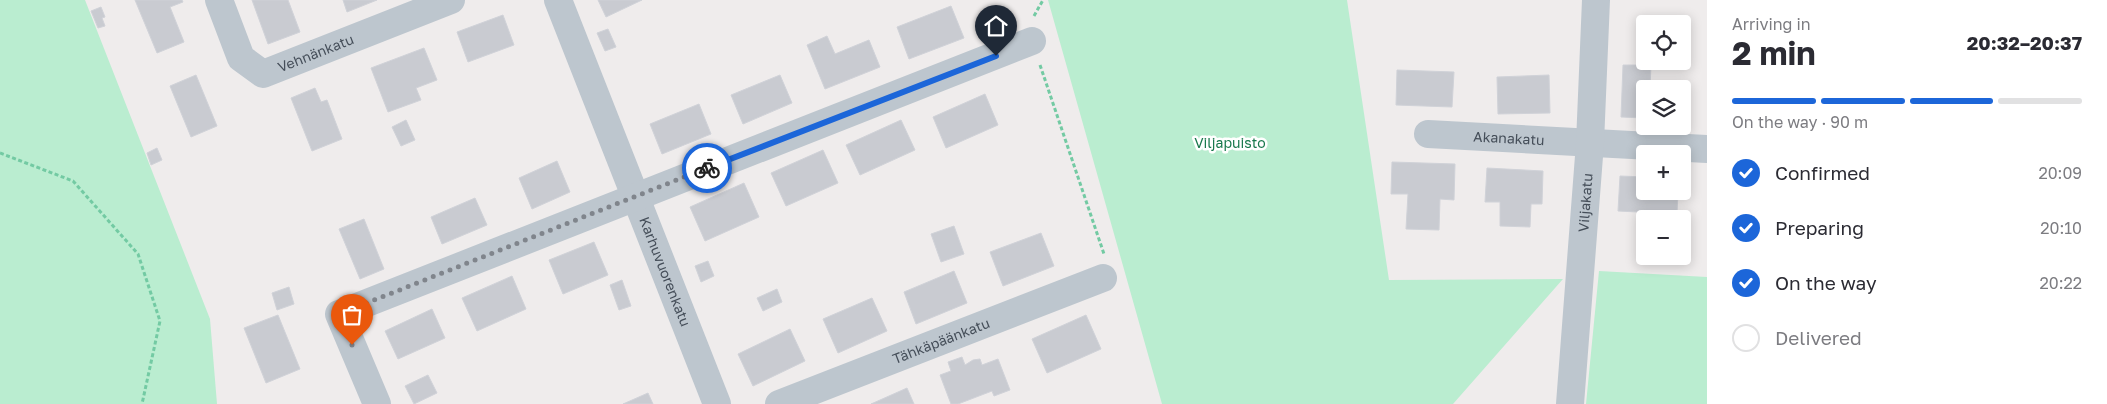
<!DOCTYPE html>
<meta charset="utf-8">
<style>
:root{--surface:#fff;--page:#f7f7f7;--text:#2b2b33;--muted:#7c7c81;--line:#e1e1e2;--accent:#1c66d9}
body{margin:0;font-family:"Golos Text",sans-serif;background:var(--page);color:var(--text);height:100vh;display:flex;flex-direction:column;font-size:19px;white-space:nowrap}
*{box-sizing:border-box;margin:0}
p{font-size:16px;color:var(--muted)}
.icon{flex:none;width:28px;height:28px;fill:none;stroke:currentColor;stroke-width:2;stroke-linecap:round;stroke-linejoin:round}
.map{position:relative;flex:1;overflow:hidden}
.panel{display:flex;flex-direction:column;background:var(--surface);width:400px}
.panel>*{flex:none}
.tools{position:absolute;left:1636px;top:15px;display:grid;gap:10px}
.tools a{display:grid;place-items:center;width:55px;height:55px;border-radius:5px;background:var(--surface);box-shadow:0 2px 12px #0003;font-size:25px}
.pin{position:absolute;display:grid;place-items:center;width:42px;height:42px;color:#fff;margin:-51px -21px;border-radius:50% 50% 50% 0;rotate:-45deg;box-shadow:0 0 5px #0007}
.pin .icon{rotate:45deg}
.courier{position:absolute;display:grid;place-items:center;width:50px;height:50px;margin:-25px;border:4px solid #1c66d9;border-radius:50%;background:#fff;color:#222;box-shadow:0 1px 6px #0007}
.overview em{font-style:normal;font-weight:700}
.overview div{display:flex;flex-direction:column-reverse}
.overview{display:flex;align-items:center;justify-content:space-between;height:85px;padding:0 25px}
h1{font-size:32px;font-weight:700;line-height:38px}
.bar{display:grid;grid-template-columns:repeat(4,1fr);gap:8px 5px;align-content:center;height:60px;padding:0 25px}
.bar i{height:6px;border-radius:4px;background:var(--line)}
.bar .active{background:var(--accent)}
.bar p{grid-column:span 4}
ol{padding:0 25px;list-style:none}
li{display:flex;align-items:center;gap:15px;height:55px}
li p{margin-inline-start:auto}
li .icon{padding:5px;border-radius:50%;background:var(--accent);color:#fff;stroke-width:4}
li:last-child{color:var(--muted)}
li i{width:28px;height:28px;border:2px solid var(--line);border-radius:50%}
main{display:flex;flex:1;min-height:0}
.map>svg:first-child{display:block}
.green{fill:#baedd0}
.building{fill:#c9cbd1;stroke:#d0d2d8}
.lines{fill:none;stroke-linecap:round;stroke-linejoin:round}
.path{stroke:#73caa3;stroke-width:3;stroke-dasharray:4 2.5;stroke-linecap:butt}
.minor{stroke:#bdc6ce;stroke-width:28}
.done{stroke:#80858c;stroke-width:5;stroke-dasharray:0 9}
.route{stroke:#1c66d9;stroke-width:6}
.labels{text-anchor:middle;stroke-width:5;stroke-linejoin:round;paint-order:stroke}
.street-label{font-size:14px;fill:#454e59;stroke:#fff}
.park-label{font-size:14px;fill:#18784c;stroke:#fff}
</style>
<main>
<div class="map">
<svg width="1707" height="404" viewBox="0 0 1707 404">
<rect width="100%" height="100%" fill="#efecec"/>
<path class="green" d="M0,0H85L210,319L217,404H0Z
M1048,0H1347L1389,280L1563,279L1453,404H1162Z
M1599,271L1707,277V404H1586Z"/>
<path class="building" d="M135,0H182L183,2L170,7L184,42L157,53Z
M252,0H288L300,32L268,44Z
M343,0H377L347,12Z
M598,0H642L606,17Z
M951,6L964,38L909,59L897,27Z
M101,7L105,17L102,18L105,26L98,28L91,11Z
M503,15L514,45L468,62L457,32Z
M608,29L616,47L605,51L597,33Z
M827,36L835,54L869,40L880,67L825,89L807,45Z
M424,48L437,80L416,88L421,100L388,112L371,68Z
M1623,65H1651L1650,87L1685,88L1683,119L1682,89H1645V118L1621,117Z
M1397,70L1454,72L1452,107L1396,105Z
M196,75L217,126L191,137L170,86Z
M780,75L792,103L743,124L731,95Z
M1549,75L1550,113L1498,114L1497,77Z
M315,88L321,102L327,100L342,139L312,151L291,98Z
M985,94L998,125L946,148L933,117Z
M699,104L711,134L662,154L650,124Z
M406,120L415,140L401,146L392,127Z
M901,120L915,150L860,175L846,145Z
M157,148L162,160L151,165L147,153Z
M823,150L838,183L786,206L771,173Z
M557,161L570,192L532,209L519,178Z
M1392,162L1455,164L1454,200L1440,199L1439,230L1406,229L1408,194H1391Z
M1487,168L1543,171L1542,204H1531L1530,227L1500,226V202H1485Z
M1620,176L1645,177V191H1678L1677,214L1618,211Z
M744,183L759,217L705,241L690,207Z
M475,198L487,225L442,244L431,217Z
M364,219L384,269L360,279L339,229Z
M954,226L964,254L941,262L931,234Z
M1041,233L1054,266L1003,286L990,252Z
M594,242L608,275L563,294L549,260Z
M708,261L714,276L701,282L695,266Z
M954,271L967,303L916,324L904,292Z
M512,276L526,309L477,331L462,298Z
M622,280L631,306L619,310L610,285Z
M289,287L294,304L277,310L272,293Z
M777,289L782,302L763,311L757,298Z
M872,298L887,331L838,353L823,319Z
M432,309L445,338L398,359L385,331Z
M278,315L300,369L266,383L244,328Z
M1086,315L1101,349L1047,373L1032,339Z
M790,329L805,361L753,386L738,354Z
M962,357L965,365L973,360L980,359L982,365L998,359L1010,390L994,396L992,391L958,404H951L940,375L951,371L948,362Z
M428,375L437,393L414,404L405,386Z
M907,388L914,404H871Z
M648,393L653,404H623Z"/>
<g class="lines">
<path class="path" d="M1034,16L1043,0
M1040,65L1104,254
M0,153L73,181L138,254L160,321L142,404"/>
<g class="minor">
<path id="s1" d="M219,0L241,58L263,74L451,0"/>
<path id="s2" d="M558,0L717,404"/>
<path id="s3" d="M1428,134L1707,149"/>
<path d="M377,404L339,314L1032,41"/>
<path id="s4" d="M779,404L1103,278"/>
<path id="s5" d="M1570,404L1590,143L1596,0"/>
</g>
</g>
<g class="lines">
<path class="done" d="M352,345L339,314L707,168"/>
<path class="route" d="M707,168L996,56"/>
</g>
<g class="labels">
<g class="street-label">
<text dy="5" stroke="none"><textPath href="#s1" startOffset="146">Vehnänkatu</textPath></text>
<text dy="5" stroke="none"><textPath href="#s3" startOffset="81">Akanakatu</textPath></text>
<text dy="5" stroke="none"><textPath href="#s5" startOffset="202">Viljakatu</textPath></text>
<text dy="5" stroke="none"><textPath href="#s2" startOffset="292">Karhuvuorenkatu</textPath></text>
<text dy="5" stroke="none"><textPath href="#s4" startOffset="174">Tähkäpäänkatu</textPath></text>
</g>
<g class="park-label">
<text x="1230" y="148">Viljapuisto</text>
</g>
</g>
</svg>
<div class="tools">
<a><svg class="icon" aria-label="locate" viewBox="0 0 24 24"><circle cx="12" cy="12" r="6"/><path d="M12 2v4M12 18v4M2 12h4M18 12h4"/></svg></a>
<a><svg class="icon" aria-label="layers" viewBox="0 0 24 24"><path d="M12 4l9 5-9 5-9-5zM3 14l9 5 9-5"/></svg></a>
<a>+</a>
<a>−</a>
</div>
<div class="pin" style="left:352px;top:345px;background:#ea580c"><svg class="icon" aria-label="bag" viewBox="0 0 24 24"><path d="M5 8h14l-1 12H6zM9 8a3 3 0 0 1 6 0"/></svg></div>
<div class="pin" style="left:996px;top:56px;background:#1f2937"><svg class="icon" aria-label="home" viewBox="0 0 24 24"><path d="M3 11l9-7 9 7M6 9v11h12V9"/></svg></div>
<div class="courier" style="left:707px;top:168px"><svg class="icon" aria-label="bike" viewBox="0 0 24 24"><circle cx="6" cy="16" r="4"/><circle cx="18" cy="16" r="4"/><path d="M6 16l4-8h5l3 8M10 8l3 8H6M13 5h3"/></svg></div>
</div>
<section class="panel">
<div class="overview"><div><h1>2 min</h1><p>Arriving in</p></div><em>20:32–20:37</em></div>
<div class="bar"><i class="active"></i><i class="active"></i><i class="active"></i><i></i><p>On the way · 90 m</p></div>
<ol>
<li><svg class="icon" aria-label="check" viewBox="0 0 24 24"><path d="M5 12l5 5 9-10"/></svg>Confirmed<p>20:09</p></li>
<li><svg class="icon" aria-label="check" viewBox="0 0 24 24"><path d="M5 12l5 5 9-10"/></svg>Preparing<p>20:10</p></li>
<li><svg class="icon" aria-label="check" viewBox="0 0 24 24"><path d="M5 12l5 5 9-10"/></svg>On the way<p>20:22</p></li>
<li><i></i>Delivered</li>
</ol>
</section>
</main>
